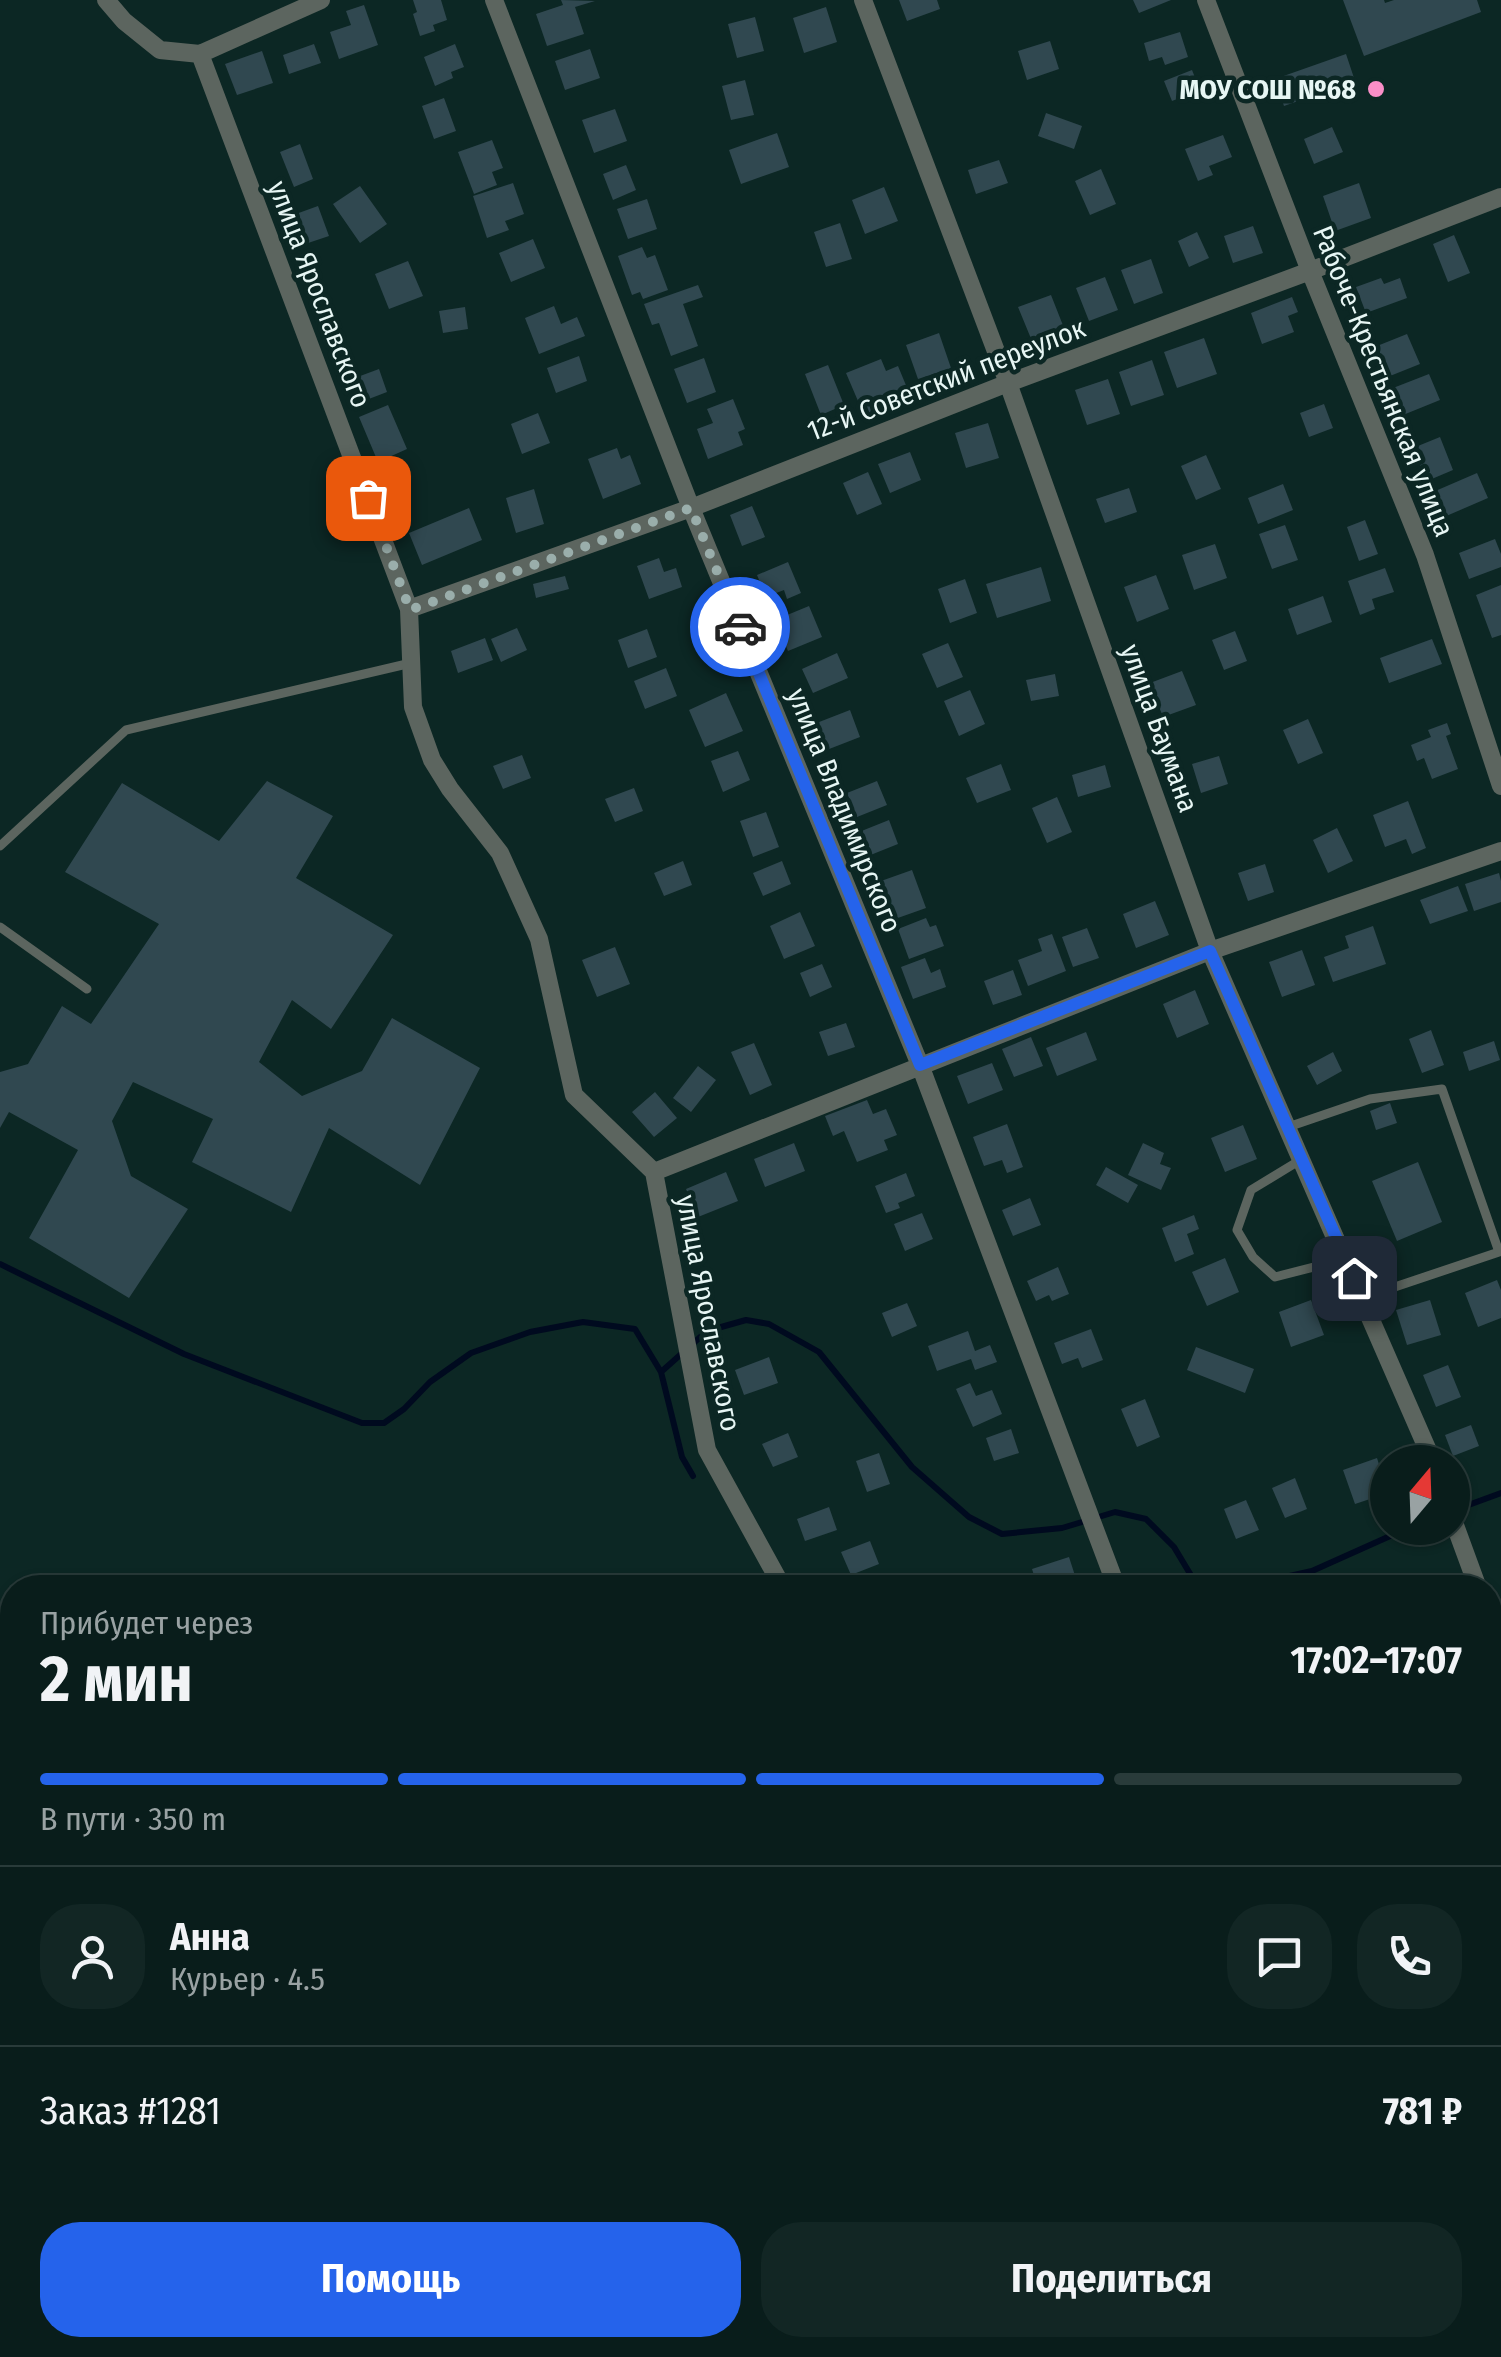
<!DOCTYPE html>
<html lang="ru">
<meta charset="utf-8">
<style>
:root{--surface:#091d1b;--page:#122624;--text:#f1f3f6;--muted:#99a2a3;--line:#293b3a;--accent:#2563eb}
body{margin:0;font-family:"Fira Sans Condensed",sans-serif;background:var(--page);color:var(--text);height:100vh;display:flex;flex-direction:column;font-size:38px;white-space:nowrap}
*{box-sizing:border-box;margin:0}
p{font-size:32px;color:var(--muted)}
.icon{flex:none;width:55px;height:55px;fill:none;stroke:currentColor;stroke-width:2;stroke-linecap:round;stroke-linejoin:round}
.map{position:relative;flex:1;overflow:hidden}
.drawer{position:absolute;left:0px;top:1575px;width:1502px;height:782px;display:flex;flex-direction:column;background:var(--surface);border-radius:40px 40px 0 0;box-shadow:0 2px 8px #0004,0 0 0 2px var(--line)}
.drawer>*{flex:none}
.needle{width:65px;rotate:19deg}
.fabs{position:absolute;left:1370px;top:1445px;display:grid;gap:20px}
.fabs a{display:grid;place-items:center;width:100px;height:100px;border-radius:50%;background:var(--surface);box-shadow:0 2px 8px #0004,0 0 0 2px var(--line);font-size:50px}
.pin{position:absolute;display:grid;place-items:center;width:85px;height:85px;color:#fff;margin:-42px;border-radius:20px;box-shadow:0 5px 15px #0006}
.courier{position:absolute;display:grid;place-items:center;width:100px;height:100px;margin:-50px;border:8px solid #2563eb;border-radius:50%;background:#fff;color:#222;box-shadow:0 2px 12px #0007}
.overview em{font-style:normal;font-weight:700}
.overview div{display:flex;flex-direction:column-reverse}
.overview{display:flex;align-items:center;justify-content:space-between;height:170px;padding:0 40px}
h1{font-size:65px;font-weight:700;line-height:75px}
.bar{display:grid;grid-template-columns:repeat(4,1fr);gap:15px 10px;align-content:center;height:120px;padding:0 40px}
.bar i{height:12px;border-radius:8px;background:var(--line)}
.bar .selected{background:var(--accent)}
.bar p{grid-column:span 4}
.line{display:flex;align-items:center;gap:25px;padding:0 40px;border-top:2px solid var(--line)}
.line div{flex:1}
.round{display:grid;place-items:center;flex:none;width:105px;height:105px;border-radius:40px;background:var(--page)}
.cta{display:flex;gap:20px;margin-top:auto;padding:20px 40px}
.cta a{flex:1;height:115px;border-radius:40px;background:var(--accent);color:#fff;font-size:40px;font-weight:700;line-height:115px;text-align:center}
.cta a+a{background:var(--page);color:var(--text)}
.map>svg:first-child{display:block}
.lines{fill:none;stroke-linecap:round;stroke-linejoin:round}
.stream{stroke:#000a1f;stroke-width:6}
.building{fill:#304850}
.lane{stroke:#5c655f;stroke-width:9}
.street{stroke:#5c655f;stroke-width:18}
.done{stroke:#9aaeab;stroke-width:10;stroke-dasharray:0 18}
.route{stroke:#2563eb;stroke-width:12}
.poi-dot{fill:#fa8fc8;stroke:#0c2724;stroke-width:4}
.labels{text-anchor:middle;stroke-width:9;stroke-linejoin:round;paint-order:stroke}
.poi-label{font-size:28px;font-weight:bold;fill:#e7f6f4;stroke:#0c2724;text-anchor:end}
.street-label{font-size:28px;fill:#e7f6f4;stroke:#0c2724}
</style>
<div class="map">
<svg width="1501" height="2357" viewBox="0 0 1501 2357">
<rect width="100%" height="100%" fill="#0c2724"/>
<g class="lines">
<path class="stream" d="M0,1264L184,1354L362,1423H384L404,1409L430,1382L471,1353L530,1332L583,1322L635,1329L661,1372L682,1457L693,1476
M661,1372L707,1331L746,1320L769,1324L819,1352L912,1467L969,1517L1002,1534L1062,1528L1115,1512L1146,1519L1174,1547L1192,1577L1240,1587L1312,1571L1408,1528
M1452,1511L1501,1493"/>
</g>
<path class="building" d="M413,0H441L447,20L433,25L435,31L420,36L413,14L417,12Z
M561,0L595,1L575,7L584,34L547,46L536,14L563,5Z
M899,0H937L940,9L907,21Z
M1133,0H1171L1139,13Z
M1343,0H1384L1385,3L1394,0H1477L1481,12L1364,56Z
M364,5L378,45L339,59L330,32L351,25L346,11Z
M826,7L837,42L804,53L793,18Z
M755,17L764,51L737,58L728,24Z
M1180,32L1188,57L1165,65L1162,57L1149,61L1144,43Z
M1050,41L1059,69L1027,80L1018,51Z
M314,44L321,63L289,74L283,55Z
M455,44L464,67L451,72L453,78L435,86L424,57Z
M590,49L600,78L565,90L555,61Z
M262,51L273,83L237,95L225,64Z
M1346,54L1355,81L1284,106L1275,79Z
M1192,70L1200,90L1172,101L1164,81Z
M745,80L754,115L731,120L722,86Z
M444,98L456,131L434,139L422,106Z
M615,109L627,141L594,153L582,120Z
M1046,113L1082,126L1074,149L1038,136Z
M1332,127L1343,152L1314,164L1304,139Z
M777,133L789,167L741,184L729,150Z
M1223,135L1232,157L1209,166L1213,175L1198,181L1185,149Z
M492,140L503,168L492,172L497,185L474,194L458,152Z
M300,144L313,179L294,187L280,152Z
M999,160L1008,183L976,194L968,170Z
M626,165L636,190L613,200L603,174Z
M1101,169L1116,204L1090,215L1075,181Z
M513,183L524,214L505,221L509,230L487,238L473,196Z
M1359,183L1371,218L1335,231L1323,196Z
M360,186L387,224L360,243L333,204Z
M884,187L898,221L865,234L852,200Z
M647,199L657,229L628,239L617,209Z
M318,206L329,236L293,248L282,219Z
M840,223L852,259L826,267L814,232Z
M1253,226L1263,253L1233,263L1224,236Z
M1197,232L1209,258L1189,267L1178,241Z
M1454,235L1470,273L1448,282L1433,244Z
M533,239L545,268L511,282L499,253Z
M642,247L647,258L655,255L668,290L643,299L640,292L632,295L618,256Z
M1151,259L1163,293L1134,304L1121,270Z
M408,261L423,296L389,309L375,274Z
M1105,277L1118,310L1089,321L1076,288Z
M1381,278L1384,284L1400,278L1407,298L1366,313L1356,287Z
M698,285L703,297L683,304L698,346L671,356L659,323L652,325L644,304Z
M1051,295L1064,328L1032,341L1018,307Z
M1292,297L1298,312L1288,316L1294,332L1262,344L1251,313Z
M554,306L561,324L577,317L585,336L539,354L525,318Z
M465,307L468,329L443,333L439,311Z
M939,333L951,368L918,379L906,345Z
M1407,334L1420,364L1390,376L1377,346Z
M1204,338L1217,374L1177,388L1164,352Z
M579,356L587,381L556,393L547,368Z
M704,358L716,392L687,403L674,369Z
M881,359L886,371L898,366L910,395L864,415L846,373Z
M1152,360L1164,395L1131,406L1119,372Z
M828,365L844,405L821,415L805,374Z
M379,369L387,392L361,402L352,379Z
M1429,374L1440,400L1403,415L1393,388Z
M1108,379L1120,414L1087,425L1075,390Z
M733,399L745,429L738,432L743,445L708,459L697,429L713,423L707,409Z
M1324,404L1333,428L1309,437L1300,413Z
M388,405L407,449L378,462L359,417Z
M538,413L550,443L522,454L511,424Z
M988,423L999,458L966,468L955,433Z
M1440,437L1453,470L1427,481L1413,448Z
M617,448L621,459L630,455L641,484L603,499L588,459Z
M910,452L921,480L890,493L878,464Z
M1206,455L1221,489L1196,500L1181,466Z
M868,472L882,504L857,515L843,483Z
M1477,473L1488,498L1444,517L1433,492Z
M1283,484L1293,510L1258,524L1248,498Z
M1129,488L1137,512L1105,523L1096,499Z
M534,489L544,524L516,533L506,498Z
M752,506L765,537L742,546L730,515Z
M469,508L482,540L422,565L409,533Z
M1365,520L1378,554L1359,561L1347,527Z
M1285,525L1298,560L1272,569L1259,534Z
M1495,539L1501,554V567L1469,579L1459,553Z
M1215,544L1227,578L1194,590L1182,555Z
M659,558L664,572L676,568L682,587L649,599L637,566Z
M788,562L801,593L787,599L784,590L766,597L757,575Z
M1041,567L1051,601L997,618L986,584Z
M1385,568L1394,592L1372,599L1375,609L1360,615L1348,581Z
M1156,575L1169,609L1137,622L1124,587Z
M565,576L569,589L536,598L533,584Z
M965,579L977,613L950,623L938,589Z
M1501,585V635L1492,638L1476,595Z
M1323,596L1332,622L1297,635L1288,609Z
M809,606L822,637L788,651L775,620Z
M517,628L527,650L501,662L491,639Z
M647,629L657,657L628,668L618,640Z
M1235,631L1247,661L1224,670L1212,640Z
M485,638L493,660L458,673L451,651Z
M1432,639L1442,664L1389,683L1380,658Z
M948,643L963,677L937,688L922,654Z
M837,653L848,678L813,693L802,669Z
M666,668L677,696L645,709L634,681Z
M1182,671L1196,705L1163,717L1150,683Z
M1055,674L1059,696L1031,701L1026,680Z
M970,690L985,724L959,736L944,701Z
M726,693L743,731L705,747L689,710Z
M850,710L860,737L824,751L814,724Z
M1308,719L1323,753L1298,764L1283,730Z
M1447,723L1451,734L1446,736L1458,769L1432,779L1424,758L1417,761L1411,745L1431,737L1428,730Z
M738,751L750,780L723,792L711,761Z
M522,755L531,778L503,789L493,766Z
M1219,756L1228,784L1201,793L1192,764Z
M1001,764L1011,790L977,803L966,778Z
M1105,765L1111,787L1078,797L1072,775Z
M267,781L333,816L296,878L393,935L331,1029L292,1000L259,1062L302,1096L362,1071L392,1018L480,1068L420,1185L329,1128L291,1212L192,1162L213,1119L133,1082L112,1121L131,1176L188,1209L129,1298L29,1238L78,1150L9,1112L0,1128V1072L28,1064L62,1006L91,1024L159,924L65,872L122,783L219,841Z
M877,781L887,805L857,817L847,793Z
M634,788L643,811L615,822L605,799Z
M1057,797L1072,832L1047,843L1032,808Z
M1408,801L1426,848L1412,854L1406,839L1385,847L1373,815Z
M766,812L779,847L753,857L740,821Z
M889,820L898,844L868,856L859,832Z
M1337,828L1353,861L1328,873L1313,840Z
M683,861L692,885L664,896L654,873Z
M782,861L791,884L763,896L753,873Z
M1265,864L1274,892L1248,901L1238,873Z
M912,870L926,908L895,919L881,881Z
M1499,873L1501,881V902L1474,911L1465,884Z
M1458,886L1468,911L1430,924L1420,900Z
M1155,901L1169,935L1136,948L1123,914Z
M800,912L815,946L784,959L770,926Z
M926,918L930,927L936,925L944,946L909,959L898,929Z
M1373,926L1386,964L1333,982L1324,957L1349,948L1345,936Z
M1087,928L1099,958L1073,967L1062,937Z
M1052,934L1066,971L1028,986L1018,960L1042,951L1038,939Z
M615,947L630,984L597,997L582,960Z
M1302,950L1315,985L1282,997L1269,962Z
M925,958L931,973L940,969L946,987L913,999L901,967Z
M822,964L832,987L810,997L800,973Z
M1013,970L1022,995L993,1005L984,981Z
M1195,990L1209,1024L1177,1038L1163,1004Z
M846,1023L855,1047L828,1056L819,1032Z
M1431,1030L1444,1065L1422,1073L1409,1039Z
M1086,1032L1097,1060L1057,1076L1046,1048Z
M1031,1037L1043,1066L1014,1077L1002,1049Z
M1494,1041L1500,1060L1469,1071L1463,1052Z
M754,1043L772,1085L750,1095L731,1052Z
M1333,1052L1342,1071L1317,1085L1307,1066Z
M992,1063L1003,1090L968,1104L957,1076Z
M698,1066L716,1080L691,1112L673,1098Z
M655,1092L677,1118L654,1137L632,1112Z
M867,1100L873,1114L886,1109L897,1135L884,1140L888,1150L857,1162L844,1131L833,1136L825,1116Z
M1390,1103L1397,1123L1376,1130L1370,1111Z
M1007,1124L1023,1167L1007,1173L1002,1160L984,1166L973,1137Z
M1243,1125L1257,1159L1225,1172L1211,1138Z
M794,1143L805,1171L765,1187L754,1159Z
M1143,1143L1164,1153L1160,1164L1171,1168L1161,1190L1128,1175Z
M1418,1162L1442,1222L1397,1241L1372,1181Z
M1106,1167L1138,1185L1128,1203L1096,1185Z
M726,1172L738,1201L698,1217L686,1189Z
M906,1173L915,1196L898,1203L900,1208L886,1213L875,1186Z
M1030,1198L1041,1225L1013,1236L1002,1210Z
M922,1213L933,1239L905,1251L894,1224Z
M1194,1215L1199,1229L1187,1234L1194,1254L1175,1262L1162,1228Z
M1225,1258L1239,1292L1207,1306L1192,1272Z
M1058,1267L1069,1294L1052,1301L1049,1295L1036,1301L1027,1281Z
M1497,1280L1501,1290V1318L1478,1327L1465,1293Z
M1311,1300L1324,1335L1291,1347L1279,1312Z
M1430,1300L1441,1335L1407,1345L1396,1310Z
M907,1303L917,1326L892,1337L882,1313Z
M1091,1329L1103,1360L1082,1368L1078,1358L1062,1364L1054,1343Z
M968,1331L975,1351L990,1345L997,1362L975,1370L971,1359L937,1371L928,1346Z
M1196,1347L1254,1369L1245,1393L1187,1370Z
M769,1357L778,1383L744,1395L735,1370Z
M1448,1365L1461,1397L1436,1407L1423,1375Z
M970,1383L976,1396L992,1390L1002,1414L973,1427L956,1389Z
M1145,1399L1160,1437L1137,1447L1121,1409Z
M1471,1425L1479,1446L1453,1456L1445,1435Z
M1011,1429L1019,1453L994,1461L986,1438Z
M788,1433L798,1457L773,1467L762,1444Z
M879,1453L890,1484L867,1492L856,1461Z
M1377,1458L1388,1493L1355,1504L1343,1470Z
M1295,1478L1307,1509L1285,1518L1272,1488Z
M1246,1500L1259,1530L1236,1539L1224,1509Z
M829,1507L837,1530L805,1541L797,1519Z
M870,1541L879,1564L851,1575L841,1552Z
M1069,1557L1079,1588H1038L1032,1569Z
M1501,1795V1834L1490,1839V1799Z
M10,2277L12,2282V2309L0,2314V2281Z
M12,2328V2345H38L43,2357H16L6,2330Z
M1152,2345H1168L1173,2357H1130L1129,2354Z"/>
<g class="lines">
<path class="lane" d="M0,846L126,730L411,663
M0,927L87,989
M1288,1127L1370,1099L1442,1089L1499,1252L1362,1298
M1302,1159L1251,1190L1237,1230L1253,1257L1275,1277L1345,1259
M0,2134L12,2119"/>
<path class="street" d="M106,0L124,21L160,50L200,54L321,0
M494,0L691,508L920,1065L1117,1588
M863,0L1008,383L1210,951L1433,1462
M1206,0L1310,271L1425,555L1501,786
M200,54L409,609L413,707L432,760L450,789L500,853L539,939L574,1095L654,1172L707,1450L783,1588
M409,609L691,508L1008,383L1310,271L1501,197
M654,1172L1210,951L1501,851
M1452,1517L1478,1588
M1490,1622L1501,1653
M1490,2114L1501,2110
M0,2155L12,2189
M69,2345L73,2357
M406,2345L411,2357
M745,2345L749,2357
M1076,2345L1081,2357
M1412,2345L1417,2357
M873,2357L908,2345"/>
</g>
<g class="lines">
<path class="done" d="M368,498L410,610L691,508L740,627"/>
<path class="route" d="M740,627L920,1065L1210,951L1354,1278"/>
</g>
<circle class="poi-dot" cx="1376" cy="89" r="10"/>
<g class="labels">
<g class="poi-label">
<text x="1356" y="99">МОУ СОШ №68</text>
</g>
<g class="street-label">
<text transform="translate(320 294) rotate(69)" y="10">улица Ярославского</text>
<text transform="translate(946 379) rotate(-21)" y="10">12-й Советский переулок</text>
<text transform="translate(1384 381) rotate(68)" y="10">Рабоче-Крестьянская улица</text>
<text transform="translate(1160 728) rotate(70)" y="10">улица Баумана</text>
<text transform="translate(845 810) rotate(68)" y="10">улица Владимирского</text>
<text transform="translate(709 1313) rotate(79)" y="10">улица Ярославского</text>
</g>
</g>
</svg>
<div class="fabs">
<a><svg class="needle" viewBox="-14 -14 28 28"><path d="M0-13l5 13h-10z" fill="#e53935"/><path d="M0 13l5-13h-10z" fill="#99a2a3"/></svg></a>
</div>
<div class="pin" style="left:368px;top:498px;background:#ea580c"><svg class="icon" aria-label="bag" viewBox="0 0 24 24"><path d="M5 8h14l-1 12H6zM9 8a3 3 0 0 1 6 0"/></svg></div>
<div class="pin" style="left:1354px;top:1278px;background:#1f2937"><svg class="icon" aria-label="home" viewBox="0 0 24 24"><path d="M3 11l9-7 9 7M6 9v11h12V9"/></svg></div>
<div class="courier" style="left:740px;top:627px"><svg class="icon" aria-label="car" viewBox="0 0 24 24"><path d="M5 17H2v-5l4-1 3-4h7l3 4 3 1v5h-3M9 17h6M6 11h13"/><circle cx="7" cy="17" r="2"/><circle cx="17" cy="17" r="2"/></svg></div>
<section class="drawer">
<div class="overview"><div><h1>2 мин</h1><p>Прибудет через</p></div><em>17:02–17:07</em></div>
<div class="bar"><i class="selected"></i><i class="selected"></i><i class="selected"></i><i></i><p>В пути · 350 m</p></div>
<div class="line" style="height:180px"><a class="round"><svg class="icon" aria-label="person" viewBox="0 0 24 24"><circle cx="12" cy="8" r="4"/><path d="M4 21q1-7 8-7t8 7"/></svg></a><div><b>Анна</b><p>Курьер · 4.5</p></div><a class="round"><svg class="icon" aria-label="chat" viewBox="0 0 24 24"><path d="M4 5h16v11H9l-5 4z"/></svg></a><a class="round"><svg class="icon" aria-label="phone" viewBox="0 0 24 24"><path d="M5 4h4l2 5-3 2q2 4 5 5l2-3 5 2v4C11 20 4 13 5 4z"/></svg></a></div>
<div class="line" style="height:130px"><div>Заказ #1281</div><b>781 ₽</b></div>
<div class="cta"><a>Помощь</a><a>Поделиться</a></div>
</section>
</div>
